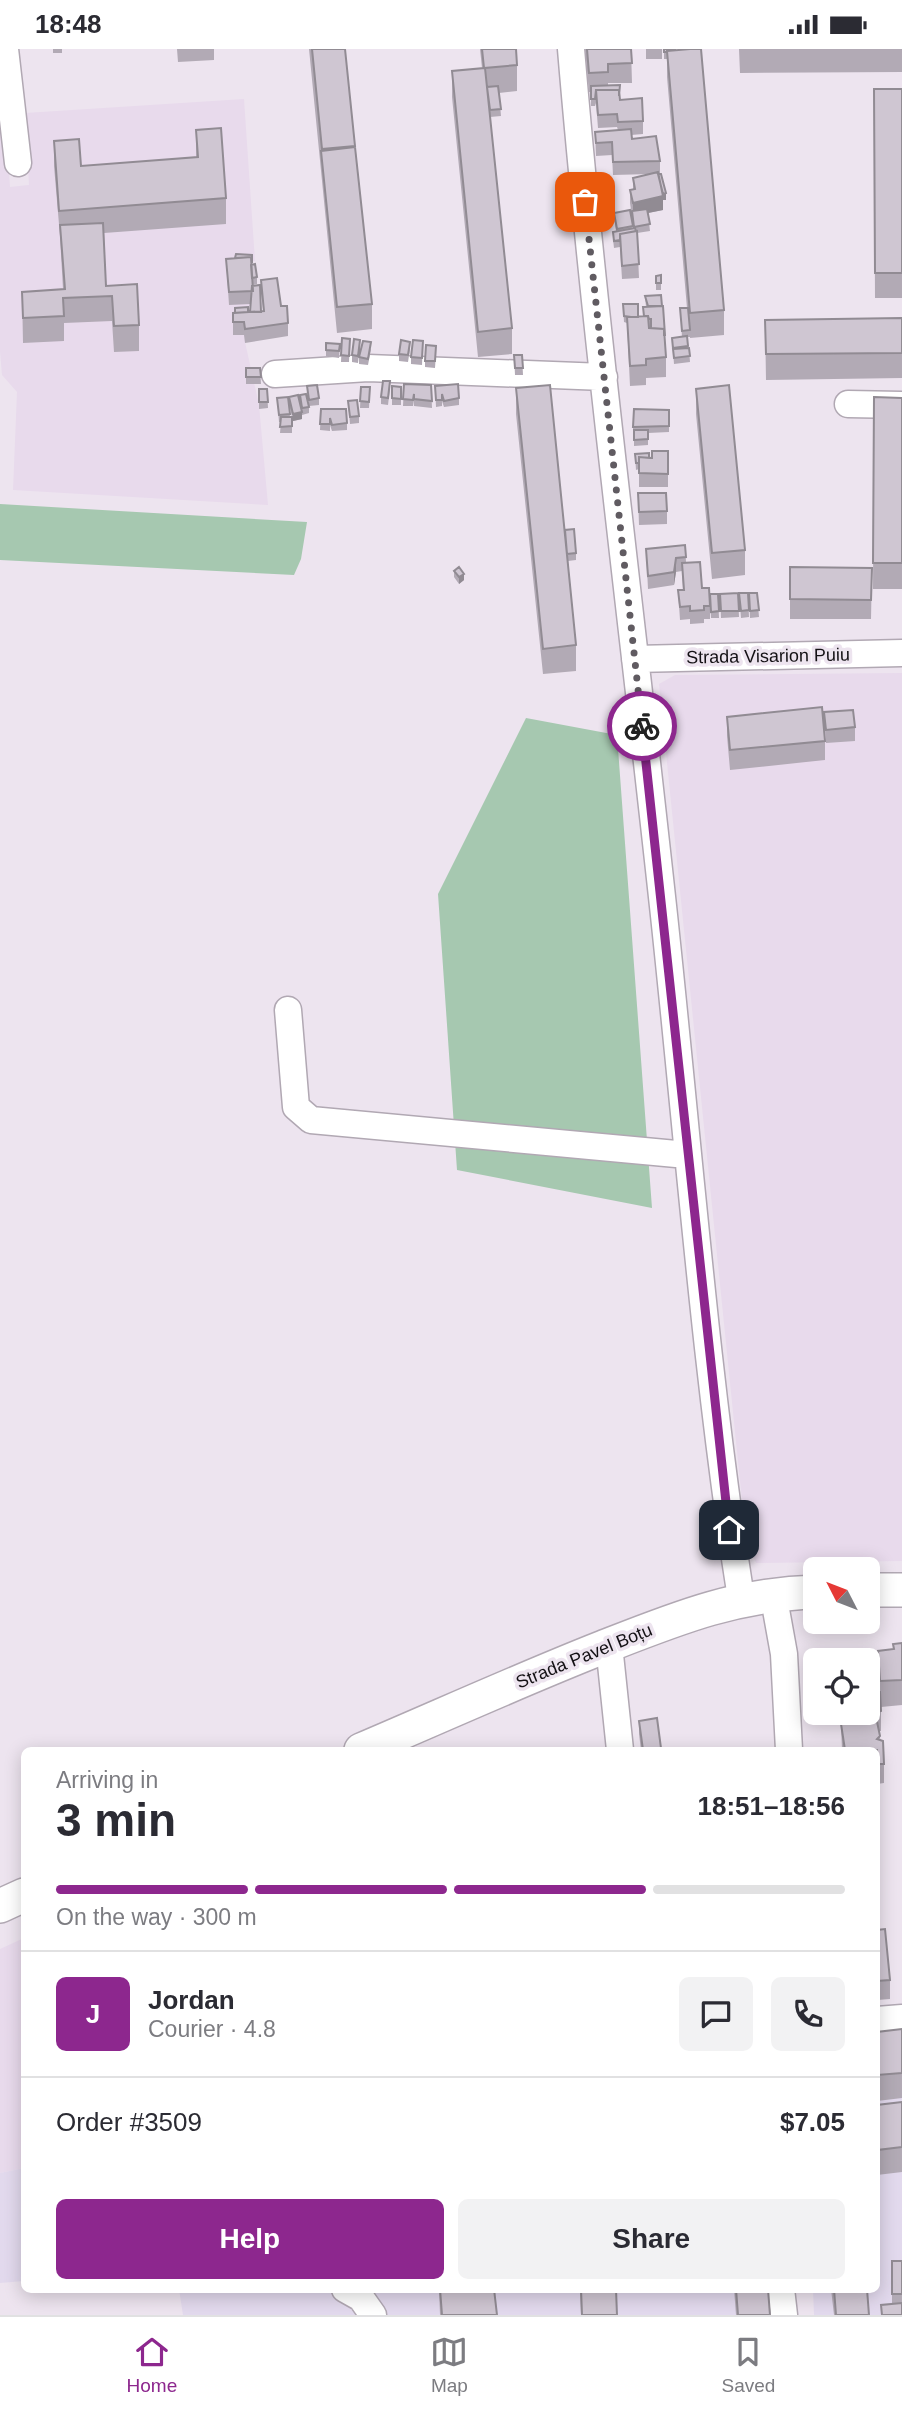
<!DOCTYPE html>
<meta charset="utf-8">
<style>
:root{--surface:#fff;--page:#f2f2f3;--text:#2b2b33;--muted:#7c7c81;--line:#e1e1e2;--accent:#8d278e}
body{margin:0;font-family:Helvetica,sans-serif;background:var(--page);color:var(--text);height:100vh;display:flex;flex-direction:column;font-size:26px;white-space:nowrap}
*{box-sizing:border-box;margin:0}
p{font-size:23px;color:var(--muted)}
.icon{flex:none;width:38px;height:38px;fill:none;stroke:currentColor;stroke-width:2;stroke-linecap:round;stroke-linejoin:round}
.map{position:relative;flex:1;overflow:hidden}
.drawer{position:absolute;left:21px;top:1698px;width:859px;height:546px;display:flex;flex-direction:column;background:var(--surface);border-radius:10px;box-shadow:0 4px 18px #0003}
.drawer>*{flex:none}
.needle{width:46px;rotate:312deg}
.tools{position:absolute;left:803px;top:1508px;display:grid;gap:14px}
.tools a{display:grid;place-items:center;width:77px;height:77px;border-radius:10px;background:var(--surface);box-shadow:0 4px 18px #0003;font-size:35px}
.pin{position:absolute;display:grid;place-items:center;width:60px;height:60px;color:#fff;margin:-30px;border-radius:14px;box-shadow:0 4px 10px #0006}
.courier{position:absolute;display:grid;place-items:center;width:70px;height:70px;margin:-35px;border:5px solid #8d278e;border-radius:50%;background:#fff;color:#222;box-shadow:0 2px 9px #0007}
.headline em{font-style:normal;font-weight:700}
.headline div{display:flex;flex-direction:column-reverse}
.headline{display:flex;align-items:center;justify-content:space-between;height:119px;padding:0 35px}
h1{font-size:46px;font-weight:700;line-height:52px}
.bar{display:grid;grid-template-columns:repeat(4,1fr);gap:10px 7px;align-content:center;height:84px;padding:0 35px}
.bar i{height:9px;border-radius:5px;background:var(--line)}
.bar .selected{background:var(--accent)}
.bar p{grid-column:span 4}
.line{display:flex;align-items:center;gap:18px;padding:0 35px;border-top:2px solid var(--line)}
.line div{flex:1}
.round{display:grid;place-items:center;flex:none;width:74px;height:74px;border-radius:10px;background:var(--page)}
.primary-button{display:flex;gap:14px;margin-top:auto;padding:14px 35px}
.primary-button a{flex:1;height:80px;border-radius:10px;background:var(--accent);color:#fff;font-size:28px;font-weight:700;line-height:80px;text-align:center}
.primary-button a+a{background:var(--page);color:var(--text)}
.status{display:flex;justify-content:space-between;align-items:center;height:49px;padding:0 35px;background:var(--surface);direction:ltr}
.status svg{height:19px;fill:currentColor}
.menu{display:flex;justify-content:space-around;align-items:center;height:98px;border-top:2px solid var(--line);background:var(--surface);font-size:19px;color:var(--muted)}
.menu a{display:grid;justify-items:center;gap:4px}
.menu .selected{color:var(--accent)}
.map>svg:first-child{display:block}
.built{fill:#e8daec}
.industrial{fill:#e2d9ed}
.green{fill:#a6c8b0}
.lines{fill:none;stroke-linecap:round;stroke-linejoin:round}
.minor-casing{stroke:#b1a8b3;stroke-width:29}
.major-casing{stroke:#b1a8b3;stroke-width:36}
.minor{stroke:#fff;stroke-width:26}
.major{stroke:#fff;stroke-width:33}
.wall{fill:#b2aab5}
.shaded-wall{fill:#918b93}
.building{fill:#cfc6d2;stroke:#918b93;stroke-width:2}
.done{stroke:#605b61;stroke-width:7;stroke-dasharray:0 12.6}
.route{stroke:#8d278e;stroke-width:9}
.labels{text-anchor:middle;stroke-width:7;stroke-linejoin:round;paint-order:stroke}
.street-label{font-size:18px;fill:#141115;stroke:#ede4ef}
</style>
<div class="status"><b>18:48</b><svg viewBox="0 0 49 12"><path d="M0 12V9h3v3zM5 12V6h3v6zM10 12V3h3v9zM15 12V0h3v12zM26 1h20v11H26zM47 4h2v5h-2z"/></svg></div>
<div class="map">
<svg width="902" height="2266" viewBox="0 0 902 2266">
<rect width="100%" height="100%" fill="#ede4ef"/>
<path class="built" d="M0,0L10,138L29,136L25,64L244,50L255,212H236L251,255L245,265V293L259,356L268,456L13,441L17,343L2,326L0,302Z
M902,624V1512L756,1514L746,1491L659,635L675,626Z
M24,1889V2119L0,2124V1900Z"/>
<path class="industrial" d="M902,1987V2266H814L813,2240H877V1990Z
M24,2119V2232L0,2234V2124Z
M179,2240H763L765,2266H183Z"/>
<path class="green" d="M0,455L307,473L301,510L294,526L0,511Z
M526,669L617,686L652,1159L457,1121L438,845Z"/>
<g class="lines">
<g class="minor-casing">
<path id="minor" d="M5,0L18,114
M571,0C595,286 632,571 663,857C688,1088 705,1320 741,1549
M275,325L368,319L604,328
M848,355L902,356
M635,610L902,604
M288,961L296,1058L311,1071L687,1106
M773,1544L784,1605L789,1701
M609,1596L620,1701
M877,1971L902,1969
M345,2240L361,2249L373,2266
M781,2240L784,2266"/>
</g>
<g class="major-casing">
<path id="major" d="M868,1541H902
M361,1701C441,1667 520,1631 601,1599C675,1570 735,1545 816,1543
M0,1857L24,1846"/>
</g>
<use href="#minor" class="minor"/>
<use href="#major" class="major"/>
</g>
<path class="wall" d="M53,0H62V4H53Z
M177,0H214V11L178,13Z
M309,0H345L372,255V280L337,284Z
M480,0H516L517,16V42L499,44L501,67L490,68L512,279V305L478,308L452,48V22L482,19Z
M585,0H631L632,34H608V36L620,51L643,72V85L631,86L632,90L660,112V125L666,151H663V161L648,164L650,182L637,184L639,229L622,230L620,198L614,199L613,190V183H616L614,164L633,177V180H634L630,154V141L633,140V129L651,125L613,126L612,106L596,107L595,83L618,81L617,78L598,79L596,54L595,57H591V43H589Z
M646,0H662V10H646Z
M664,0L675,1H679V0H701L724,261V286L690,289V288H687L688,299H689L690,313L674,315L672,289L682,288L680,259H687L667,28V10H664Z
M739,0H902V23L740,24Z
M874,40H902V249H875Z
M196,81L226,149V175L104,184L106,237L139,276V302L114,303L112,272L64,274V292L23,294L22,243L63,240L60,187L54,117V92L81,117L196,108Z
M252,206V215L257,228V235L252,236L261,263H263L261,231L281,257L288,274V287L245,294L244,286H233V264L250,263L251,255L229,256L226,210Z
M661,226V241H656V227Z
M645,247L666,308V328L646,329V336L630,337L627,274L624,273L623,255L638,268L643,267V258H646Z
M902,269V329L766,331L765,271Z
M342,289L350,290L349,313H341Z
M423,292L422,316L411,315V308Z
M326,294L340,295L339,309L326,307Z
M360,297L358,314L352,313V306Z
M371,300L368,316L359,315V308Z
M410,300L408,313L399,312V305Z
M436,304L435,319L425,318V312Z
M514,306H522L523,326H515Z
M246,319H260L261,335H246Z
M404,335L431,336L432,359L414,357V351L413,357H403Z
M307,337L319,349V356L309,357Z
M392,337L401,338V356H392Z
M435,337L459,349V356L444,358L442,352V357L436,358Z
M361,338H370L369,359H360Z
M390,339L388,356L381,355V348Z
M516,339L565,481L576,504V511L568,512L576,596V622L543,625L516,365Z
M259,340H267L268,359L259,360Z
M696,340L745,501V526L712,530L696,365Z
M300,346L309,358V364L302,366L300,353Z
M288,348L290,368H292L289,355V348L302,370L293,372L292,368V384H280L281,373H279L277,349Z
M874,348L902,349V540H873Z
M348,352L359,367V374L350,375Z
M321,360L347,374V381L332,382L330,376V382L320,381Z
M669,361V383L648,384V396L634,397V385H633V378Z
M668,402V438H639V420L636,421L635,405L652,409Z
M638,444L667,462V475L639,476Z
M685,496L686,513L702,539L710,557V570H704V574L690,575V570L680,571L678,541H683L682,522L676,523L674,536L648,540L646,500Z
M790,518L872,519L871,570H790Z
M454,522L464,531L459,535L454,528Z
M738,544L739,568L721,569L720,545Z
M739,544H748L749,568L741,569Z
M749,544H757L759,568L750,569Z
M710,545H718L719,569H711Z
M824,663L855,678V692L826,694Z
M727,668L825,692V711L730,721L727,687Z
M902,1594V1656L881,1658V1682H879L884,1715V1734L877,1735V1701H842L841,1675L843,1674V1664H868L879,1643L878,1602L893,1600Z
M657,1669L661,1701H641L639,1685V1672Z
M877,1881L890,1931V1950L877,1951Z
M902,1980V2049L877,2052V1983Z
M902,2053V2123L877,2126V2056Z
M892,2212H902V2266H881V2256L892,2255Z
M439,2240H494L497,2266H440Z
M580,2240H616L617,2266H581Z
M734,2240H768L770,2266H736Z
M831,2240H867L869,2266H834Z"/>
<path class="shaded-wall" d="M666,144V151H663V161L633,167V154Z
M302,363V370L293,372V365Z
M676,509V523L674,536V523Z
M464,525V531L459,535V528Z"/>
<path class="building" d="M312,0H345L355,97L322,100Z
M482,0H516L517,16L485,19L512,279L478,283L452,22L484,19Z
M587,0H631L632,14L608,15V23L589,24Z
M664,0H675V1L667,2V3H664Z
M690,0H701L724,261L690,264L667,2Z
M620,36L619,47V41H596L595,50H591V37Z
M498,37L501,60L490,61L487,38Z
M874,40H902V224H875Z
M596,41H619L620,51L642,49L643,72L618,73L617,65L598,66Z
M221,79L226,149L59,162L54,92L79,90L81,117L198,108L196,81Z
M631,80L632,90L656,87L660,112L613,113L612,93L596,94L595,83Z
M355,98L372,255L337,258L321,102Z
M658,123L663,147L633,154L630,141L635,140L633,129Z
M658,125H661L666,144L663,145Z
M647,160L650,175L634,178L632,162Z
M630,161L633,177L617,180L614,164Z
M103,174L106,237L137,235L139,276L114,277L112,247L63,249L64,267L23,269L22,243L65,240L60,176Z
M635,179L636,182L620,185V191L614,192L613,183Z
M637,182L639,215L622,217L620,185Z
M236,205L252,206V214L251,208L235,209Z
M251,208L253,242L229,243L226,210Z
M255,215L257,228L252,229L251,216Z
M661,226V234H656V227Z
M277,229L281,257H287L288,274L245,280L244,273H233V264L264,262L261,231Z
M260,236L261,263H250L252,237Z
M661,246L662,257H648L645,247Z
M623,255H638V268H631L624,267Z
M663,257L665,286H664V280L651,279V270H649L648,267H644L643,258Z
M248,258V263L235,264V259Z
M680,259H688L690,281L682,282Z
M648,267L649,279L664,280L666,308L646,310V316L630,317L627,268Z
M902,269V304L766,305L765,271Z
M687,287L688,297L673,299L672,289Z
M342,289L350,290L349,307L341,306Z
M354,290L360,291L358,307L352,306Z
M401,291L410,293L408,306L399,305Z
M413,291L423,292L422,309L411,308Z
M363,292L371,293L368,310L359,308Z
M326,294L340,295L339,302L326,301Z
M426,296L436,297L435,312H425Z
M689,299L690,307L674,309L673,300Z
M514,306H522L523,319H515Z
M246,319H260L261,328H246Z
M383,332H390L388,349L381,348Z
M404,335L431,336L432,352L414,350V345L413,351L403,350Z
M458,335L459,349L444,352L442,345V351H436L435,337Z
M317,336L319,349L309,351L307,337Z
M550,336L576,596L543,600L516,339Z
M729,336L745,501L712,504L696,340Z
M392,337L401,338V350L392,349Z
M361,338H370L369,353L360,352Z
M259,340H267L268,353H259Z
M306,345L309,358L302,359L300,346Z
M298,346L302,363L293,365L289,348Z
M288,348L290,365L279,366L277,349Z
M874,348L902,349V514H873Z
M357,351L359,367L350,368L348,352Z
M321,360H346L347,374L332,376L330,369V375H320Z
M634,360L669,361V377L633,378Z
M281,368H292V377L280,378Z
M634,381H648V390L634,391Z
M652,402H668V425L639,424V408L652,409Z
M649,404V409L639,408V414H636L635,405Z
M638,444H666L667,462L639,463Z
M574,480L576,504L567,505L565,481Z
M685,496L686,508L676,509L674,523L648,527L646,500Z
M700,513L702,539H709L710,557H704V561L690,562V557L680,558L678,541H684L682,514Z
M459,518L464,525L459,528L454,522Z
M790,518L872,519L871,551L790,550Z
M738,544L739,562H721L720,545Z
M739,544H748L749,561L741,562Z
M749,544H757L759,561L750,562Z
M710,545H718L719,562L711,563Z
M822,658L825,692L730,701L727,668Z
M853,661L855,678L826,681L824,663Z
M902,1594V1631L880,1632L878,1602L894,1600L893,1595Z
M880,1643L881,1662L875,1663L880,1687L877,1690L883,1692L884,1715H877V1701H845L841,1675L845,1674L844,1664H868V1644Z
M657,1669L661,1699L643,1701L639,1672Z
M885,1880L890,1931L877,1932V1881Z
M902,1980V2024L877,2026V1983Z
M902,2053V2098L877,2101V2056Z
M892,2212H902V2245H892Z
M440,2240H494L497,2266H442Z
M581,2240H616L617,2266H582Z
M736,2240H768L770,2266H738Z
M834,2240H867L869,2266H836Z
M902,2254V2266H882L881,2256Z"/>
<g class="lines">
<path class="done" d="M585,153L642,677"/>
<path class="route" d="M642,677L729,1481"/>
</g>
<g class="labels">
<g class="street-label">
<text transform="translate(768 607) rotate(-1)" y="6">Strada Visarion Puiu</text>
<text transform="translate(584 1607) rotate(-22)" y="6">Strada Pavel Boțu</text>
</g>
</g>
</svg>
<div class="tools">
<a><svg class="needle" viewBox="-14 -14 28 28"><path d="M0-13l5 13h-10z" fill="#e53935"/><path d="M0 13l5-13h-10z" fill="#7c7c81"/></svg></a>
<a><svg class="icon" aria-label="locate" viewBox="0 0 24 24"><circle cx="12" cy="12" r="6"/><path d="M12 2v4M12 18v4M2 12h4M18 12h4"/></svg></a>
</div>
<div class="pin" style="left:585px;top:153px;background:#ea580c"><svg class="icon" aria-label="bag" viewBox="0 0 24 24"><path d="M5 8h14l-1 12H6zM9 8a3 3 0 0 1 6 0"/></svg></div>
<div class="pin" style="left:729px;top:1481px;background:#1f2937"><svg class="icon" aria-label="home" viewBox="0 0 24 24"><path d="M3 11l9-7 9 7M6 9v11h12V9"/></svg></div>
<div class="courier" style="left:642px;top:677px"><svg class="icon" aria-label="bike" viewBox="0 0 24 24"><circle cx="6" cy="16" r="4"/><circle cx="18" cy="16" r="4"/><path d="M6 16l4-8h5l3 8M10 8l3 8H6M13 5h3"/></svg></div>
<section class="drawer">
<div class="headline"><div><h1>3 min</h1><p>Arriving in</p></div><em>18:51–18:56</em></div>
<div class="bar"><i class="selected"></i><i class="selected"></i><i class="selected"></i><i></i><p>On the way · 300 m</p></div>
<div class="line" style="height:126px"><b class="round" style="background:var(--accent);color:#fff">J</b><div><b>Jordan</b><p>Courier · 4.8</p></div><a class="round"><svg class="icon" aria-label="chat" viewBox="0 0 24 24"><path d="M4 5h16v11H9l-5 4z"/></svg></a><a class="round"><svg class="icon" aria-label="phone" viewBox="0 0 24 24"><path d="M5 4h4l2 5-3 2q2 4 5 5l2-3 5 2v4C11 20 4 13 5 4z"/></svg></a></div>
<div class="line" style="height:91px"><div>Order #3509</div><b>$7.05</b></div>
<div class="primary-button"><a>Help</a><a>Share</a></div>
</section>
</div>
<nav class="menu">
<a class="selected"><svg class="icon" aria-label="home" viewBox="0 0 24 24"><path d="M3 11l9-7 9 7M6 9v11h12V9"/></svg>Home</a>
<a><svg class="icon" aria-label="map" viewBox="0 0 24 24"><path d="M3 6l6-2 6 2 6-2v14l-6 2-6-2-6 2zM9 4v14M15 6v14"/></svg>Map</a>
<a><svg class="icon" aria-label="saved" viewBox="0 0 24 24"><path d="M7 4h10v16l-5-4-5 4z"/></svg>Saved</a>
</nav>
